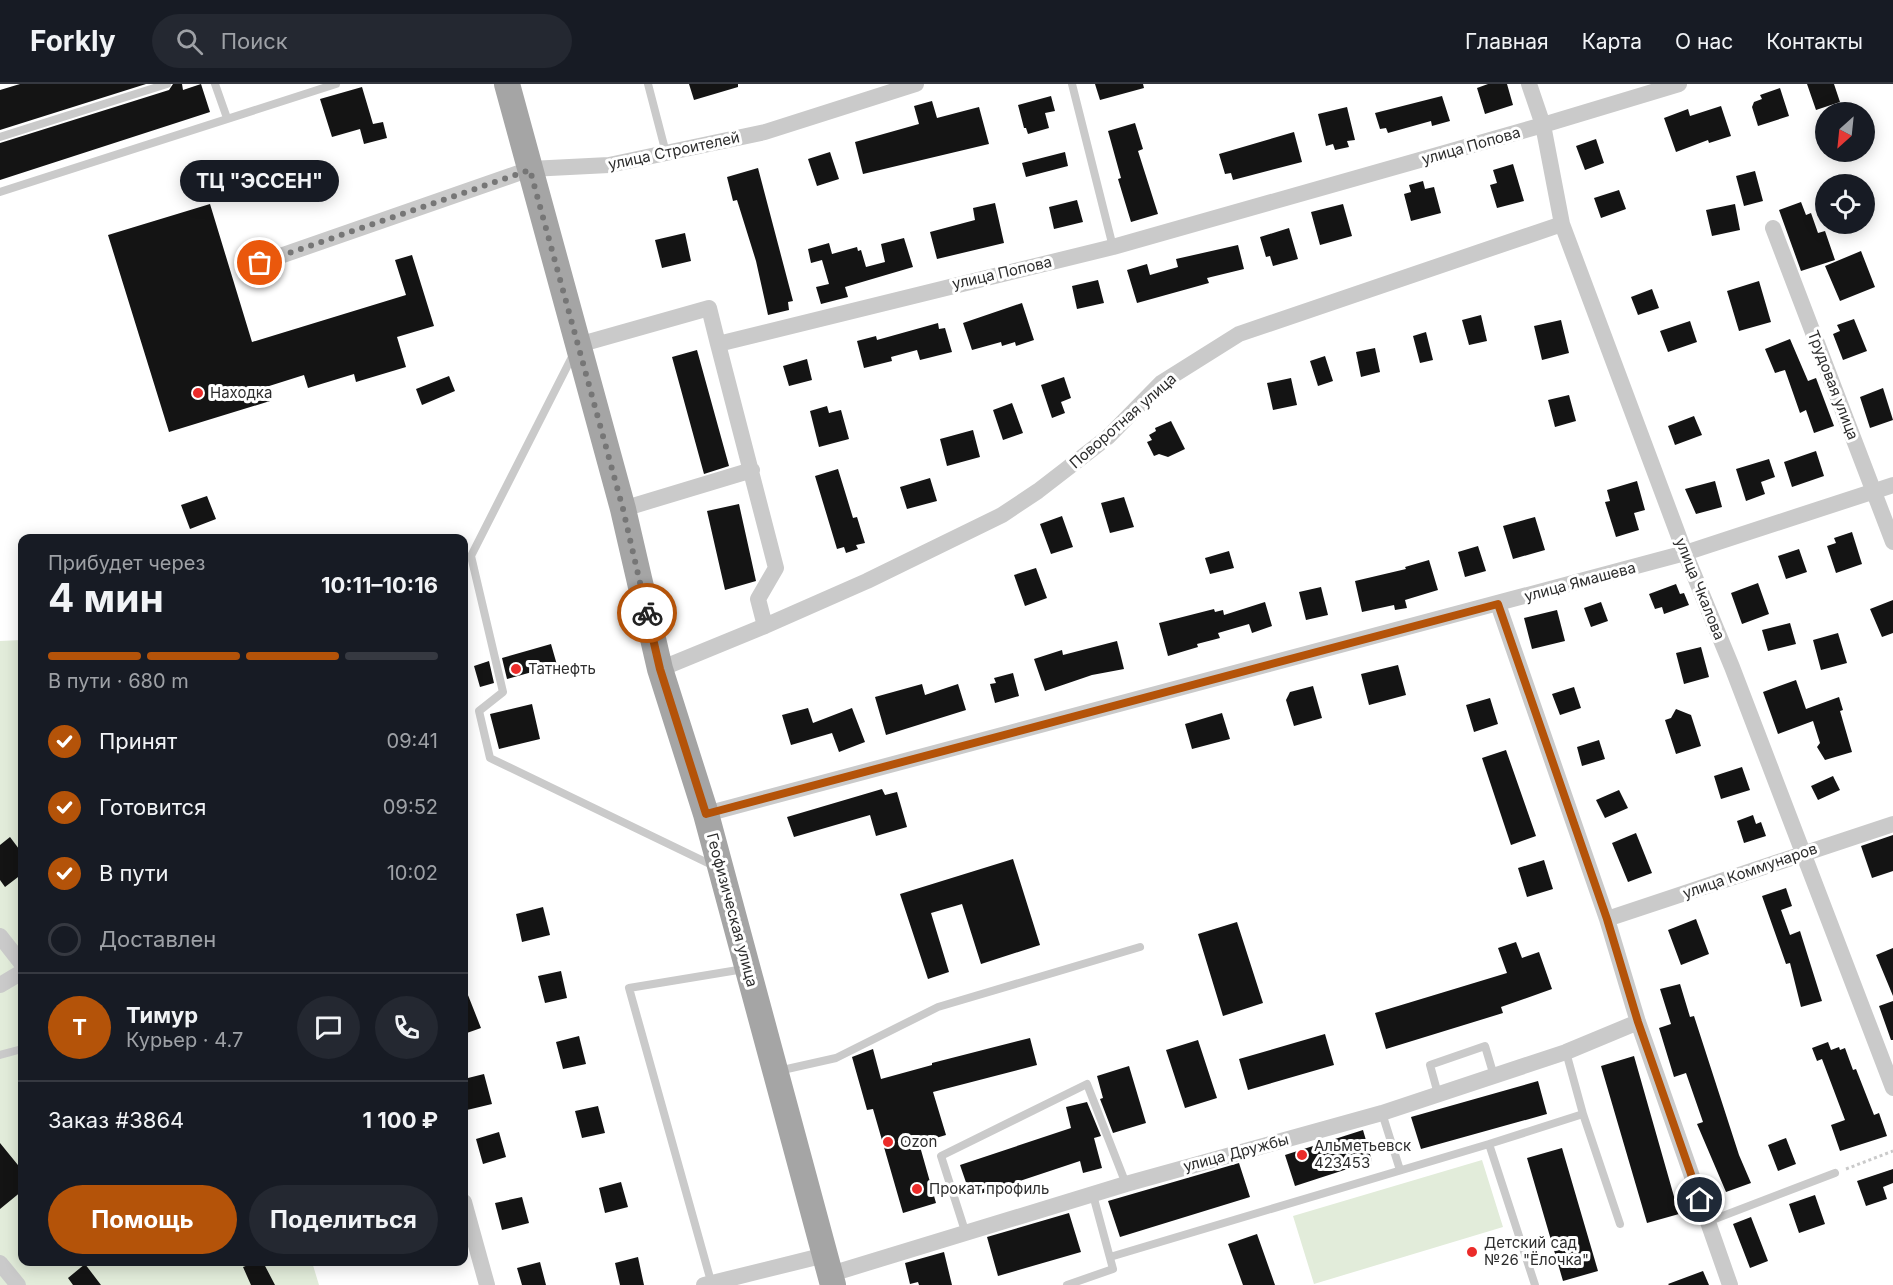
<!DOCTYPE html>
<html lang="ru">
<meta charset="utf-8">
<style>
:root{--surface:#171b24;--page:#242831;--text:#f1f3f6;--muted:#9ea1a6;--line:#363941;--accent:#b45309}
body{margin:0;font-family:Inter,sans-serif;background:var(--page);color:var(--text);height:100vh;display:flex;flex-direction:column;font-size:22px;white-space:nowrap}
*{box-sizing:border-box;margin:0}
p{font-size:20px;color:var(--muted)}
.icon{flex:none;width:33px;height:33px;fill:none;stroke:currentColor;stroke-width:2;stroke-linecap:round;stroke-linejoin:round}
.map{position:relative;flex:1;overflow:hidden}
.drawer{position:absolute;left:18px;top:450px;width:450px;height:732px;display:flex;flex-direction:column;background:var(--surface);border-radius:12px;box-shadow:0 3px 15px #0003}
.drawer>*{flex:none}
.needle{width:39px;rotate:207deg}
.controls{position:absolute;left:1815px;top:18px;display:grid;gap:12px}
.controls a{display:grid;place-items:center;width:60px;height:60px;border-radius:50%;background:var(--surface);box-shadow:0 3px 15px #0003;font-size:30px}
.pin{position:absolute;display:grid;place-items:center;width:51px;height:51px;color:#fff;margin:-26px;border:3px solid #fff;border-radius:50%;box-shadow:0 2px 6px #0007}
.courier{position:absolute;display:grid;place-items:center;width:60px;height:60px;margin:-30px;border:4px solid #b45309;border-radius:50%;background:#fff;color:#222;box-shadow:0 2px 8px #0007}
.bubble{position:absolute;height:42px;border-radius:21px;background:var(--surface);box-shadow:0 3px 15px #0003;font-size:20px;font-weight:700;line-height:42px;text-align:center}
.headline em{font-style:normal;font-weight:700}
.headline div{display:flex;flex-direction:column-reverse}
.headline{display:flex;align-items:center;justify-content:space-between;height:102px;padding:0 30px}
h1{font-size:39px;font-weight:700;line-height:45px}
.bar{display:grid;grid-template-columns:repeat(4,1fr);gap:9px 6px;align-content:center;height:72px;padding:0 30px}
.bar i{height:8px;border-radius:4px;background:var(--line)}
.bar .active{background:var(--accent)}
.bar p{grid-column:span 4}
.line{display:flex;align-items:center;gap:15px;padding:0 30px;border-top:2px solid var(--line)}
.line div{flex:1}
.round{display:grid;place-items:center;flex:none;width:63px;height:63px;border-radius:32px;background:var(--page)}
ol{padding:0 30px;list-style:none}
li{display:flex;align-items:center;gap:18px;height:66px}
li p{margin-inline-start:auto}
li .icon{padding:6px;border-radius:50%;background:var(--accent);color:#fff;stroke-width:4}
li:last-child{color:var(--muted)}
li i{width:33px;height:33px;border:3px solid var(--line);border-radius:50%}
.button{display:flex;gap:12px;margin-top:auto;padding:12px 30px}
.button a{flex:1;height:69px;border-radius:36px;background:var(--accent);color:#fff;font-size:24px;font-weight:700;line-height:69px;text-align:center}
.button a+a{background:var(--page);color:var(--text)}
header{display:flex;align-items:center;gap:36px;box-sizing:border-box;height:84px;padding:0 30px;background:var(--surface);border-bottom:2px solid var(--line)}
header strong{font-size:28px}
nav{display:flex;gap:33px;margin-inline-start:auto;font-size:21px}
.search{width:420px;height:54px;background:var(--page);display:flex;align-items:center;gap:15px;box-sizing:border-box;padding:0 21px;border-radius:33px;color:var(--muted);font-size:22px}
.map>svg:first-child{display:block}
.green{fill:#e2ecda}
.building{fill:#141414}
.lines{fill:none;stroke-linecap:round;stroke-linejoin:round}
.path{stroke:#cacaca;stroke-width:3;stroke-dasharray:3 3;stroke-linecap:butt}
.lane{stroke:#cacaca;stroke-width:8}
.street{stroke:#cacaca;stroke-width:16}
.primary{stroke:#a5a5a5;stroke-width:26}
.done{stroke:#767676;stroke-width:6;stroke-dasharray:0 10.8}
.route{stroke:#b45309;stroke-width:8}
.poi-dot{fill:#eb2b29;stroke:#fff;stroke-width:2}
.labels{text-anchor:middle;stroke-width:6;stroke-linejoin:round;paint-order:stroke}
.street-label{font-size:15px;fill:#2d2d2d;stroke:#fff}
.poi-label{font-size:15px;fill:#2d2d2d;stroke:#fff;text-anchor:start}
</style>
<header>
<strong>Forkly</strong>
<div class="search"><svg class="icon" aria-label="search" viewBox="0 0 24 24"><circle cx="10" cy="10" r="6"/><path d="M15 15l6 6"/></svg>Поиск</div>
<nav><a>Главная</a><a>Карта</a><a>О нас</a><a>Контакты</a></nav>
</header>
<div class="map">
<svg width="1893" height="1201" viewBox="0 0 1893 1201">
<rect width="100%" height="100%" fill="#fff"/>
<path class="green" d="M22,556V1178H312L319,1201H0V557Z
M1482,1076L1503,1143L1314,1200L1293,1132Z"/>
<path class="building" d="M20,0H146L0,46V6Z
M173,0H182L183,6L201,0L210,28L0,96V59L169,6Z
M689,0H738V3L694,16Z
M1095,0H1143L1144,4L1100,16Z
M1488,0H1507L1513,21L1485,30L1477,4Z
M1807,0H1834L1840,18L1816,26Z
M362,3L373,40L383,38L387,54L364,60L360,45L332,53L320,15Z
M1780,4L1789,32L1758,42L1752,23L1754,18L1762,15L1760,11Z
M1051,12L1055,27L1045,29L1049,44L1028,50L1026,44H1024L1018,21Z
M1442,12L1450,37L1432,42L1431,37L1388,49L1386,44L1380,45L1375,29Z
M932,17L937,34L979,23L989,60L863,90L855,58L919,40L914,22Z
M1721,22L1731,52L1709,59L1708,56L1676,68L1664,34L1688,25L1690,32Z
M1347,23L1355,56L1347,57L1349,63L1335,66L1333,60L1326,62L1318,30Z
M1135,39L1143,65L1138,67L1158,130L1131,138L1118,95L1121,94L1108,47Z
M1294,48L1302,78L1233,96L1231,89L1225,90L1219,70Z
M1596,55L1604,79L1585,86L1576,62Z
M830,68L839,95L817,102L808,75Z
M1065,68L1068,82L1026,93L1022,79Z
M1513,80L1524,117L1497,124L1490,101L1497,99L1493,86Z
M758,84L793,217L788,218L789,226L768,231L756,177L737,116L733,117L727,93Z
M1755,87L1763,117L1744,122L1736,92Z
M1423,97L1425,105L1434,103L1441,129L1411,137L1404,110L1411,108L1409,101Z
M1619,106L1626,125L1601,134L1594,114Z
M1077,116L1083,138L1054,145L1049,123Z
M1801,118L1806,131L1811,129L1818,149L1825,147L1835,176L1801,187L1779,126Z
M995,119L1004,159L937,175L930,148L975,136L973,124Z
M210,120L252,258L406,211L395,176L412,171L434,242L397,253L406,283L356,298L354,290L308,304L304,291L266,303L270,317L169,348L108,151Z
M1343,120L1352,152L1320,161L1311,128Z
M1735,120L1740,146L1712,152L1706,126Z
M1289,144L1298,175L1273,182L1270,172L1266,173L1260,153Z
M685,149L691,177L662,184L655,156Z
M904,154L913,183L845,203L848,213L821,220L816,203L829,200L822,176L811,179L808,165L829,159L832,170L857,163L858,167L861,166L866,183L885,178L881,160Z
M1238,161L1244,185L1207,194L1209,199L1137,219L1127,186L1147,180L1150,191L1178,183L1176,175Z
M1861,167L1875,203L1840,217L1825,182Z
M1098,196L1104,219L1077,225L1072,202Z
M1759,197L1771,238L1739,247L1727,207Z
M1652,205L1659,224L1638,231L1631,213Z
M1022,219L1034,256L1016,262L1015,258L1002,262L1001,258L972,266L963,239Z
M1481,231L1487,257L1469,261L1462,236Z
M1854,235L1867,267L1843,276L1833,250L1840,247L1837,241Z
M1561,236L1569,269L1542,276L1534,242Z
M1690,237L1697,258L1668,268L1660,247Z
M938,239L939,245L945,244L952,268L920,276L917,266L891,273L892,277L864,284L857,257L876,252L877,256Z
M1426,248L1433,276L1420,279L1413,252Z
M1790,255L1808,297L1816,294L1834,342L1814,349L1806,326L1800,329L1785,286L1775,289L1765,265Z
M1375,264L1380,288L1361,293L1356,268Z
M697,266L729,382L704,390L672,273Z
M1325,272L1333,297L1318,302L1310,277Z
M807,275L812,296L789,302L783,282Z
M449,292L455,307L422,321L416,305Z
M1064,293L1071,314L1061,318L1065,329L1052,334L1041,301Z
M1291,294L1297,321L1273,326L1267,299Z
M1883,304L1893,336L1870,344L1860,313Z
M1569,311L1576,337L1555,343L1548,316Z
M1012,319L1023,349L1003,356L993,326Z
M827,322L829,329L841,326L849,355L819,363L810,327Z
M1694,332L1702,351L1675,361L1668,342Z
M1171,337L1185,365L1168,373L1159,370L1154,372L1147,358L1152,356L1149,351L1156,347L1155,344Z
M973,346L980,373L947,382L940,355Z
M1816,367L1824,392L1792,403L1784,378Z
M1769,375L1775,393L1761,398L1765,410L1746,417L1736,385Z
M838,385L853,434L857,433L865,459L856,461L858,465L846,469L844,463L837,465L815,392Z
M930,394L937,417L907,425L900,403Z
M1637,397L1645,426L1634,429L1639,446L1616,453L1605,418L1610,417L1607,406Z
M1715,397L1722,423L1696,430L1685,405Z
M207,412L216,435L190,445L181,421Z
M1124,413L1134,443L1110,449L1101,419Z
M739,420L756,497L725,506L707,427Z
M1062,432L1073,463L1051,470L1040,440Z
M1535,433L1545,466L1513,475L1503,442Z
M1852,448L1862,480L1836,489L1827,462L1836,459L1834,454Z
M1478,462L1486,487L1465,493L1458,468Z
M1799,465L1807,488L1786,495L1778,472Z
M1229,467L1234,484L1210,490L1205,474Z
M1429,476L1438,506L1405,516L1407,524L1395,526L1394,521L1362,528L1355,497L1406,485L1405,483Z
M1036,484L1047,514L1025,522L1014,491Z
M1758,499L1769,530L1742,540L1731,509Z
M1676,500L1680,510L1684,509L1689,521L1664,530L1662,523L1655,525L1649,510Z
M1321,503L1328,531L1306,536L1299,508Z
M1893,516V549L1882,553L1870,525Z
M1265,518L1272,542L1252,549L1249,540L1218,549L1220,554L1197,560L1198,563L1168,572L1159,539L1214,525L1215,528L1223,526L1224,531Z
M1601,518L1608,537L1591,543L1584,524Z
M1557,526L1565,557L1532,565L1524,534Z
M1790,539L1796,560L1768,567L1762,546Z
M1838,549L1847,579L1821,586L1813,556Z
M1117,557L1124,585L1092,591L1045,607L1034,575L1062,566L1063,571Z
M551,560L557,581L507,595L502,574Z
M1701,563L1709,593L1684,600L1676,569Z
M489,577L494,599L480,603L474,582Z
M1398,581L1406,611L1369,621L1361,590Z
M1013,589L1019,612L995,619L990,600L996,599L994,594Z
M1796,596L1806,625L1839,613L1843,626L1840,627L1852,668L1825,676L1817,663L1820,659L1813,637L1778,650L1763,608Z
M922,600L925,611L958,600L966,626L886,651L875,613Z
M1313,602L1322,634L1294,642L1286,616L1290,608Z
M1574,603L1581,624L1560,631L1552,610Z
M1490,614L1498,640L1474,648L1466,621Z
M532,620L540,655L499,665L490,630Z
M808,624L813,639L852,624L865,658L839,668L832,649L791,661L782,631Z
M1676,625L1691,631L1701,662L1676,670L1665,636L1671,634Z
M1222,629L1230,655L1192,665L1185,640Z
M1599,656L1605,675L1582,682L1577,663Z
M1506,666L1536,752L1511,761L1482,674Z
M1742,683L1750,706L1721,715L1714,692Z
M1833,692L1840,706L1818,716L1811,702Z
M882,705L885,711L897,708L907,743L876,752L870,731L794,753L787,733Z
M1619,706L1628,724L1605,734L1596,716Z
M1753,731L1756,740L1761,738L1766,752L1744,759L1737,737Z
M1636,749L1652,789L1628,798L1612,759Z
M1893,751V787L1872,794L1861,762Z
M10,753L22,769V790L5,803L0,796V761Z
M1013,775L1040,861L981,880L962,820L931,829L949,888L928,895L900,810Z
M1544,776L1553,805L1527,813L1518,784Z
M1786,804L1792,822L1781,826L1790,851L1800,847L1822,917L1801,923L1790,879L1786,880L1762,812Z
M543,823L550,851L522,858L516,830Z
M1696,835L1709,870L1681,881L1668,846Z
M1237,838L1263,919L1223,932L1198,850Z
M1516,858L1522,874L1539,868L1552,905L1501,923L1503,929L1386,965L1375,929L1507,889L1498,864Z
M1893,864V912L1876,871Z
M561,887L567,914L545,919L538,892Z
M1680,900L1690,933L1694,932L1739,1071L1751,1099L1726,1108L1697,1040L1703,1038L1686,989L1674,993L1659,944L1671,940L1660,905Z
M464,901L481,944L464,950Z
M1893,917V956H1891L1879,922Z
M1325,950L1334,981L1248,1006L1239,975Z
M579,952L586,980L563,985L556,958Z
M1030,954L1037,981L933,1008L946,1051L919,1059L936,1119L903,1129L873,1025L867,1026L852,973L873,965L881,995L932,981V979Z
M1198,956L1217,1014L1185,1024L1166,966Z
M1828,958L1831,966L1839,963L1840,966L1845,964L1853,986L1856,985L1874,1031L1879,1029L1887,1052L1840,1067L1831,1041L1845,1036L1822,975L1817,977L1812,964Z
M1634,972L1679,1130L1647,1139L1601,982Z
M1129,982L1146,1039L1113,1049L1100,1015L1103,1014L1097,992Z
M484,990L492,1020L467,1026L464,995Z
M1538,997L1547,1030L1421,1065L1411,1033Z
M1087,1018L1101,1052L1094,1054L1102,1084L1083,1089L1080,1077L971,1113L960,1081L1071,1044L1066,1023Z
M598,1022L605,1049L582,1054L575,1027Z
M1363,1046L1372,1077L1295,1102L1285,1071Z
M499,1048L506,1073L483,1080L476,1055Z
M1786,1054L1796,1080L1778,1087L1768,1061Z
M0,1059L22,1086V1107L0,1125Z
M1562,1064L1598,1187L1563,1197L1527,1074Z
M1239,1079L1250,1113L1120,1153L1108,1117Z
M1893,1085V1099L1883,1103L1887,1115L1866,1122L1857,1097Z
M621,1098L628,1123L605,1129L599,1104Z
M1815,1111L1825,1140L1799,1149L1789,1120Z
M522,1113L529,1139L502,1146L495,1119Z
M1069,1129L1081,1168L998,1192L987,1153Z
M1751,1133L1768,1177L1750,1184L1733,1140Z
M1257,1150L1275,1201H1243L1228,1160Z
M944,1168L952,1201H919L918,1198L910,1200L905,1179Z
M638,1173L644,1201H620L615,1179Z
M256,1178H263L275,1201H251L243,1183Z
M540,1178L546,1201H522L517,1184Z
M85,1180L101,1201H73L68,1194Z
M1703,1187L1709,1201H1669L1668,1200Z"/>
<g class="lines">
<path class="path" d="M1846,1085L1893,1067"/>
<path class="lane" d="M215,0L227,34
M648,0L666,69
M1072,0L1113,163
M0,53L167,0
M0,108L336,0
M574,269L471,472L503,608L479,627L490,674L714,782
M0,971L22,965
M778,987L836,974L938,923L1140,863
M1438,1010L1430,981L1485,962L1494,992
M1382,1029L1400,1086
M1583,1030L1620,1140
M1489,1060L1583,1030L1566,968
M1707,1138L1835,1089
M966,1150L941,1072L1087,1000L1126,1100
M1110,1173L1489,1060L1535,1201
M712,1201L629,904L744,885
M1067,1201L1113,1185L1093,1111"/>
<path class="street" d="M1529,0L1543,41L1562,140L1685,469L1732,583L1893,1004
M1773,144L1893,458
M260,179L530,85L609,81L765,48L916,0
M578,261L709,224L718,260
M623,425L752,386
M1498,520L1607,835L1638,938L1730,1201
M765,542L867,497L1002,431L1038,407L1108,353L1161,299L1239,250L1562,140
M660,585L765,542L758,515L776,484L718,260L1113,163L1543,41L1679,0
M706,730L1685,469L1893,401
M1607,835L1893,740
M0,852L22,880
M0,901L22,888
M464,1118L487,1201
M0,1179L18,1201
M831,1190L1126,1100L1382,1029L1566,968L1638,938
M704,1201L825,1171"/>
<path class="primary" d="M507,0L623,425L660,585L706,730L833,1201"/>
</g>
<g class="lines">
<path class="done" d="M260,179L530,86L623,425L647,529"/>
<path class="route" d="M647,529L660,585L706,730L1498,520L1607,835L1638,938L1700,1116"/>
</g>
<g class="poi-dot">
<circle cx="198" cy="309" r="6"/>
<circle cx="516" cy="585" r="6"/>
<circle cx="888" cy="1058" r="6"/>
<circle cx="1302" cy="1071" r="6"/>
<circle cx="917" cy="1105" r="6"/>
<circle cx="1472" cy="1168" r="6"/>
</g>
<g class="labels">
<g class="street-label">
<text transform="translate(1471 62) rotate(-16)" y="5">улица Попова</text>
<text transform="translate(674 67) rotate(-12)" y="5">улица Строителей</text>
<text transform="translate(1002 189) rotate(-13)" y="5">улица Попова</text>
<text transform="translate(1833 301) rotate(69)" y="5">Трудовая улица</text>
<text transform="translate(1123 337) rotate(-41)" y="5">Поворотная улица</text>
<text transform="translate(1580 498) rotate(-15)" y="5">улица Ямашева</text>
<text transform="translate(1700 505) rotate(68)" y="5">улица Чкалова</text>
<text transform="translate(1750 787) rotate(-19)" y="5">улица Коммунаров</text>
<text transform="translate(732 826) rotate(75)" y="5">Геофизическая улица</text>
<text transform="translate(1236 1069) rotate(-15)" y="5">улица Дружбы</text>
</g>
<g class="poi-label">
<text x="210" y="314">Находка</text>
<text x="528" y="590">Татнефть</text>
<text x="900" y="1063">Ozon</text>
<text x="1314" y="1067">Альметьевск<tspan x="1314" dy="17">423453</tspan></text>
<text x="929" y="1110">Прокат профиль</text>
<text x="1484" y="1164">Детский сад<tspan x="1484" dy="17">№26 "Ёлочка"</tspan></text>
</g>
</g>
</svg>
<div class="controls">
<a><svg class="needle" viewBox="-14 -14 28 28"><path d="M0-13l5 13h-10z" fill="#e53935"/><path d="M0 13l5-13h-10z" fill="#9ea1a6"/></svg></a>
<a><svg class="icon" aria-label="locate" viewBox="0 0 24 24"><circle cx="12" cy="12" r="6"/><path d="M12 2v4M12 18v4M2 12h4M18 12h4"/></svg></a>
</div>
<div class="pin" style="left:260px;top:179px;background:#ea580c"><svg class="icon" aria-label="bag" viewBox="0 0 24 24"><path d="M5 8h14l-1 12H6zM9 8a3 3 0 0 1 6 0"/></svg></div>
<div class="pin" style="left:1700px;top:1116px;background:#1f2937"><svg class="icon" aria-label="home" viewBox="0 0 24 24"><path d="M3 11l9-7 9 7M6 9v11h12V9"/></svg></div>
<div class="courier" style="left:647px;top:529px"><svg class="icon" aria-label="bike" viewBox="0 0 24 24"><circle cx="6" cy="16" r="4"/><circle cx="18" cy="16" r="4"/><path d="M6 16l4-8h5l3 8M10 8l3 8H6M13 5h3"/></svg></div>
<div class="bubble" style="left:180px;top:76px;width:159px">ТЦ &quot;ЭССЕН&quot;</div>
<section class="drawer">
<div class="headline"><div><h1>4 мин</h1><p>Прибудет через</p></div><em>10:11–10:16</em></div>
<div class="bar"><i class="active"></i><i class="active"></i><i class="active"></i><i></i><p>В пути · 680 m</p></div>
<ol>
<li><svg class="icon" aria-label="check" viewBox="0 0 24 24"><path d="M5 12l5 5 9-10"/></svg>Принят<p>09:41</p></li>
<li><svg class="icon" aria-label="check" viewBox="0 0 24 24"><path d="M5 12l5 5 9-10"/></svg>Готовится<p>09:52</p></li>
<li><svg class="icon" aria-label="check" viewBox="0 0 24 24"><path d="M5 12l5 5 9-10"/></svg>В пути<p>10:02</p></li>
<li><i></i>Доставлен</li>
</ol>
<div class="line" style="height:108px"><b class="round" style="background:var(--accent);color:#fff">Т</b><div><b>Тимур</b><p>Курьер · 4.7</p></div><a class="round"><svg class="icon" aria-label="chat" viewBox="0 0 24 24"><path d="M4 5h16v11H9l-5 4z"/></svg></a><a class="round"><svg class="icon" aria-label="phone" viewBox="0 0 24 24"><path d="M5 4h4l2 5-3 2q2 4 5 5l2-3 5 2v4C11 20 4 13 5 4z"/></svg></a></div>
<div class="line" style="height:78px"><div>Заказ #3864</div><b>1 100 ₽</b></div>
<div class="button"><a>Помощь</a><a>Поделиться</a></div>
</section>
</div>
